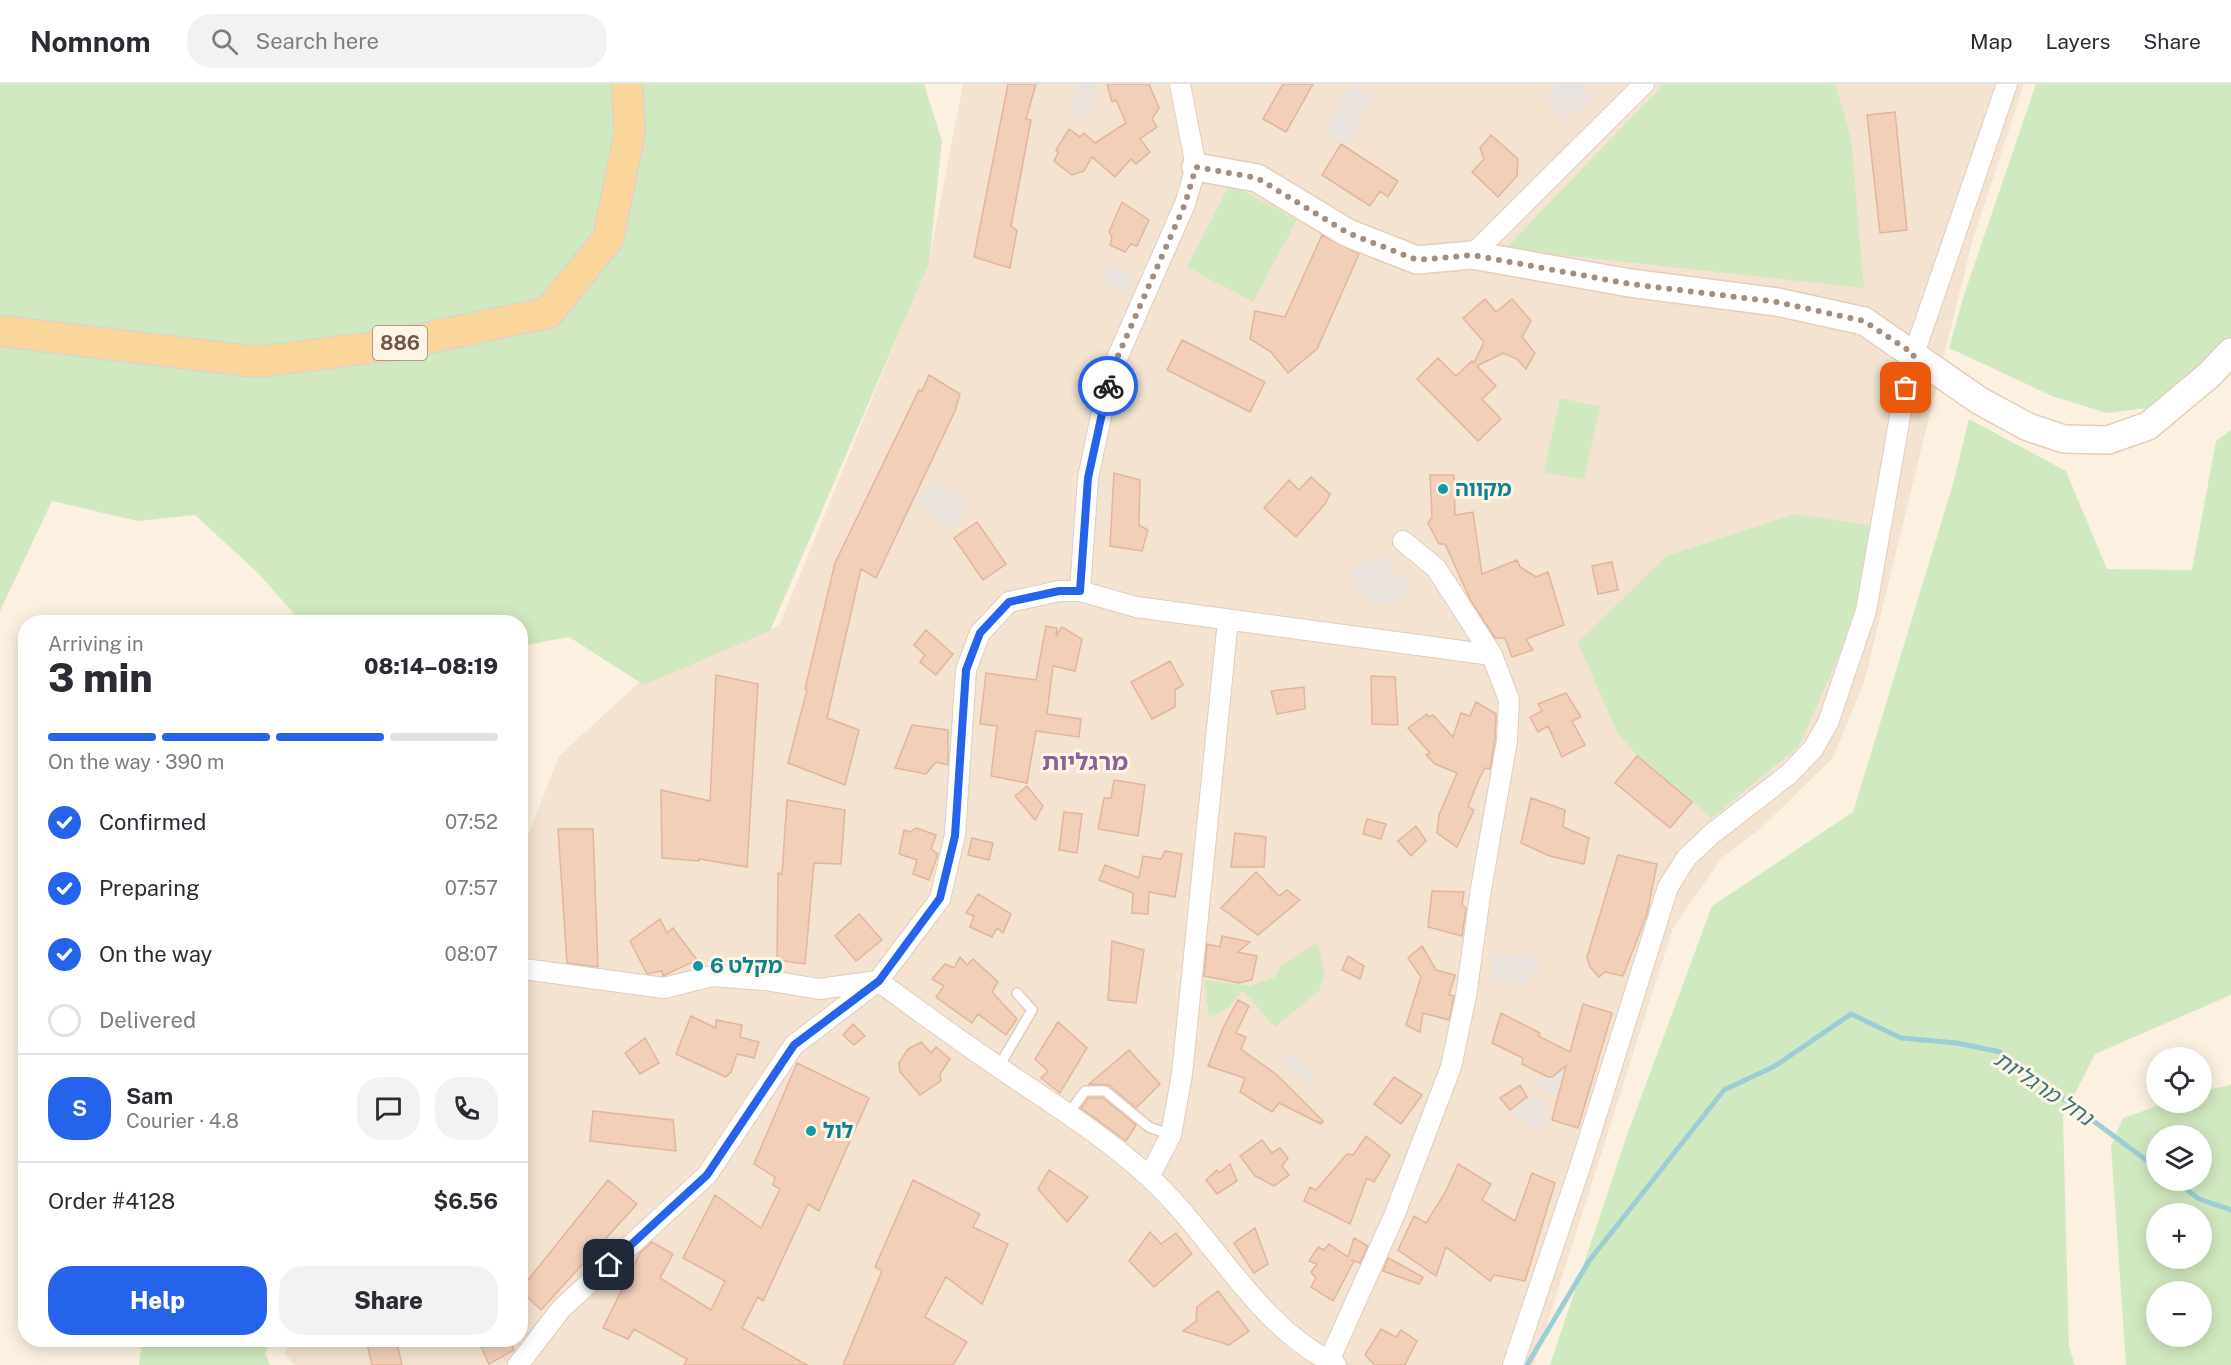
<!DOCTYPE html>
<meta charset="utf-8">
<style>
:root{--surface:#fff;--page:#f2f2f3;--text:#2b2b33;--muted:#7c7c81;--line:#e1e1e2;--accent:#2563eb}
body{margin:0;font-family:"Public Sans","Noto Sans Hebrew",sans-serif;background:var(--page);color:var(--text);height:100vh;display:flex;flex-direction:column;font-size:22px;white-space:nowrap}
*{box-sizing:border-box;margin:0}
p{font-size:20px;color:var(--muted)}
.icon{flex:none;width:33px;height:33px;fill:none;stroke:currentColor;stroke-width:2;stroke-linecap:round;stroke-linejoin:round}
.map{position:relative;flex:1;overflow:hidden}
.details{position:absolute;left:18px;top:531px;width:510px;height:732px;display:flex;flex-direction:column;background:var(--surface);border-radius:24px;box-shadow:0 3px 15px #0003}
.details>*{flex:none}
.controls{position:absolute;left:2146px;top:963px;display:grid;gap:12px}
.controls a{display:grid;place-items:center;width:66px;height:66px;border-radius:50%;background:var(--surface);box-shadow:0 3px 15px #0003;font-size:30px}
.pin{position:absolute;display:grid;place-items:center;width:51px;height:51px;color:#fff;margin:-26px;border-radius:12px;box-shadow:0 3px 9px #0006}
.courier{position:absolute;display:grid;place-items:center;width:60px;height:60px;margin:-30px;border:4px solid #2563eb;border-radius:50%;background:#fff;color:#222;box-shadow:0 2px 8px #0007}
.headline em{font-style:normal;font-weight:800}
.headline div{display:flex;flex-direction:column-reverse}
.headline{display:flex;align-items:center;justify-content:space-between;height:102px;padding:0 30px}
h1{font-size:39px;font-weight:800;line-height:45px}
.bar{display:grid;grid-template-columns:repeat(4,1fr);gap:9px 6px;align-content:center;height:72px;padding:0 30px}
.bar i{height:8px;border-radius:4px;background:var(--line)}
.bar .selected{background:var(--accent)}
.bar p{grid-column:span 4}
.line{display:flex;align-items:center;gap:15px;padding:0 30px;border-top:2px solid var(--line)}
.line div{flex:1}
.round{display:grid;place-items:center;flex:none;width:63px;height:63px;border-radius:24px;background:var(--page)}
ol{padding:0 30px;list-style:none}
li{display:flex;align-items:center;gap:18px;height:66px}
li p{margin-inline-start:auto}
li .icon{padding:6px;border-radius:50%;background:var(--accent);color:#fff;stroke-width:4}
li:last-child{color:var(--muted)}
li i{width:33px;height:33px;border:3px solid var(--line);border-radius:50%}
.primary-button{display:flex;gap:12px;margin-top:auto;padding:12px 30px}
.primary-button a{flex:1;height:69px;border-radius:24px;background:var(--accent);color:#fff;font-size:24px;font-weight:800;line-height:69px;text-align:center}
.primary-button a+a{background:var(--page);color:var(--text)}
header{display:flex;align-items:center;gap:36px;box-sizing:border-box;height:84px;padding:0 30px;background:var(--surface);border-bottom:2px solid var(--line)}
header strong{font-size:28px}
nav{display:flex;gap:33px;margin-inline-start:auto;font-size:21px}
.search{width:420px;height:54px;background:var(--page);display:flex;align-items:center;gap:15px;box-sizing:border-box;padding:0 21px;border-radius:24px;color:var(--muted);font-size:22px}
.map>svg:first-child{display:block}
.residential{fill:#f3e3d0}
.industrial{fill:#ebe3dd}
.green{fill:#d1e9c0;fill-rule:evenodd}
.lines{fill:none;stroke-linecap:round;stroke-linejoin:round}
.stream{stroke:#9dced6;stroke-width:5}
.building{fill:#f1cfb9;stroke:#e3b59a;stroke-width:1.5}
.lane-casing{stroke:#e0cdbd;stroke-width:12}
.street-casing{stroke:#e0cdbd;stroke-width:22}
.secondary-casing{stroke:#e5cebb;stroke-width:30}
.primary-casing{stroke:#dbd3d0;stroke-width:33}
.lane{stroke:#fff;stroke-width:9}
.street{stroke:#fff;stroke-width:20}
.secondary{stroke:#fff;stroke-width:27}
.primary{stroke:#fad69a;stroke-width:30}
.done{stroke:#a38d7e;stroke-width:6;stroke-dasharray:0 10.8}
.route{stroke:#2563eb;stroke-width:8}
.culture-dot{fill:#0f9aa8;stroke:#fff5e7;stroke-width:2}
.labels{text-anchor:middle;stroke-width:6;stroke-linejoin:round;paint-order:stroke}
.shield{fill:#fff5e7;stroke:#9d8678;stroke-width:1.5}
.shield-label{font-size:20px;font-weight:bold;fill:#735749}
.culture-label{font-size:21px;font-weight:bold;fill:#0d838f;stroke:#fff5e7;text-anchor:start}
.water-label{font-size:22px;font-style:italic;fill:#3f757f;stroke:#fff5e7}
.quarter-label{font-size:24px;font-weight:bold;fill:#856496;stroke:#fff5e7}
</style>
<header>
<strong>Nomnom</strong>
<div class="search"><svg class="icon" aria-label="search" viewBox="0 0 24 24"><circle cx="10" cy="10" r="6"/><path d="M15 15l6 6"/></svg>Search here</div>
<nav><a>Map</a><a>Layers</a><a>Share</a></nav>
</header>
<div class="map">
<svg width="2231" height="1281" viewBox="0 0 2231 1281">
<rect width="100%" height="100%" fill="#fcf1e1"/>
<path class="residential" d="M963,0H2024L1972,158L1865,595L1833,674L1761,744L1721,775L1673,844L1534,1281H295L284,1269L293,1256H520V794L524,762L559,672L644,594L779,542L929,176Z"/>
<path class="industrial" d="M1076,0H1096L1089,35L1069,27Z
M1558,0H1581L1593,13L1567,37L1544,13Z
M1352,1L1374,13L1346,62L1324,49Z
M1109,180L1134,193L1127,210L1103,196Z
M931,397L967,418L953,446L935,436V431L913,415L916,409L924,412Z
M1384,470L1395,490L1362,508L1350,488Z
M1403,489L1413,507L1390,520H1377L1363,510Z
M1494,870L1541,874L1538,887L1529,888L1527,901L1491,895Z
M1289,969L1317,992L1311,1000L1282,977Z
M1549,976L1565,984L1558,1012L1535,1003Z
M1535,1012L1546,1021L1541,1031L1548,1038L1535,1045L1514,1027L1528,1017L1531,1018Z"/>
<path class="green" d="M0,0H924L942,57L929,179L770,547L644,601L569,553L521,562L520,538H301L259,490L195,431L138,437L52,417L0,527Z
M1664,0H1835L1851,54L1864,204L1505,165Z
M2036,0H2231V256L2149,324L2106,329L2052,312L1949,264L1964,211Z
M1230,100L1297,136L1253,218L1187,183Z
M1560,314L1600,323L1584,396L1544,388Z
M1969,335L2066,387L2107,485L2192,486L2216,357L2231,346V911L2095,970L2063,1033L2069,1263L2075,1281H1550L1627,1051L1712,822L1853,728L1953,400Z
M1795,430L1872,442L1861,522L1799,662L1712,734L1637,672L1617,648L1578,559L1666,472Z
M1317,858L1325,891L1319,907L1275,943L1243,907L1228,924L1209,934L1204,896L1249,902L1275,893L1281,882Z
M2231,1001V1281H2126L2111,1062L2123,1034L2166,1019L2202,1018V1007ZM2157,1052H2202V1096H2157ZM2157,1130H2202V1174H2157ZM2157,1208H2202V1252H2157Z
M142,1256H272L265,1269L270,1281H139Z"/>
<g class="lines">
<path class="stream" d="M2174,1096L2199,1115L2231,1126
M1527,1281L1589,1177L1724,1006L1775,982L1851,930L1901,954L1957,959L2000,968L2157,1084"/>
</g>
<path class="building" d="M1008,0H1036L1026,35L1031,36L1011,142L1017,146L1010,184L974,173Z
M1107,0H1149L1159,24L1152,35L1157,43L1140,55L1150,68L1136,80L1131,75L1115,93L1092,73L1084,87L1072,91L1054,77L1058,69L1056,66L1069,45L1080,53L1084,49L1095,59L1126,39L1116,16L1112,18Z
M1283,0H1313L1286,48L1263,35Z
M1895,28L1907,146L1880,149L1867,31Z
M1491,51L1518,75L1517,92L1498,113L1472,88L1484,75L1480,64Z
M1341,60L1398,97L1388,113L1380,107L1370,122L1322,91Z
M1122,118L1149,136L1137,162L1131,160L1125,168L1110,161L1112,153L1109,148Z
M1322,151L1359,170L1317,265L1288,289L1271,268L1250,255L1255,227L1285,233Z
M1485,215L1496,228L1512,215L1531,237L1522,253L1535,269L1526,285L1517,275L1503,269L1477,282L1496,302L1482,315L1501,335L1478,357L1417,295L1438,274L1456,292L1472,277L1474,279L1484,258L1463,234Z
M1182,256L1265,298L1250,328L1167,286Z
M929,291L960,310L955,327L876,494L861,485L827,634L859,646L845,701L788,679L807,606L805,605L835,479L919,306L922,307Z
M1114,389L1140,396L1139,441L1148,446L1142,467L1110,462Z
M1430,391H1454L1455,431L1473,428L1482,490L1517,476L1520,483L1536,493L1548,488L1564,541L1526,555L1533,566L1512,573L1505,554H1495L1471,517L1445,460H1439L1428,439L1432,433Z
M1311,393L1330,410L1325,420L1296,453L1264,424L1289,396L1299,406Z
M977,438L1006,480L983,496L954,454Z
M1612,478L1618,506L1598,510L1592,482Z
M1046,542L1057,544L1056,552L1062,543L1082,555L1075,587L1053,582L1047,630L1081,635L1079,653L1036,647L1027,699L991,692L997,642L980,640L986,589L1036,596Z
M926,546L953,570L936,591L920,578L925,571L914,561Z
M1170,577L1183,601L1175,606V623L1152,635L1131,598Z
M716,591L758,600L747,783L699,775V777L662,774L661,706L710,717Z
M1371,592L1395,593L1398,641L1372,640Z
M1304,603L1305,625L1277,630L1271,607Z
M1566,609L1581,633L1572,637L1585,661L1562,673L1548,642L1538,648L1530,633L1542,627L1538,620Z
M1476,618L1496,630L1495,656L1490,685L1485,684L1479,695L1468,723L1474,726L1457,763L1437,749L1439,731L1457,689L1435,680L1426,671L1430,669L1408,644L1427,630L1429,633L1433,631L1453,653L1461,629L1470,632Z
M912,641L948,646V681L936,678L926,690L895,684Z
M1637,672L1692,718L1670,744L1615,699Z
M1114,696L1145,701L1138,752L1098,745L1104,714H1111Z
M1027,702L1043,722L1035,736L1015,712Z
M1531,714L1565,726L1563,743L1589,754L1584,780L1550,772L1521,759Z
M787,716L845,726L841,780L814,779L805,880L777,876L778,789L782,790Z
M1064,728L1082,730L1077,769L1059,766Z
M1367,735L1386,740L1381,755L1363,750Z
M1416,742L1426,757L1411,772L1398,757Z
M916,744L936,751L931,765L938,770L929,796L913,790L917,776L899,770L904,746L910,748Z
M558,745H593L598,883L567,879Z
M1235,749L1266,753L1264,783H1231Z
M972,754L993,759L989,776L968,771Z
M1165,767L1182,770L1175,813L1149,808L1148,830L1132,829L1133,809L1099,796L1105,781L1139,794L1143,772L1161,775Z
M1618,771L1657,780L1647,830L1623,892L1605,888L1599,893L1590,883L1587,873Z
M1256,788L1279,812L1287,806L1300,816L1258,851L1221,824Z
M1432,807L1464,808L1462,821L1466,824L1462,852L1428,843Z
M978,810L1011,830L1003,849L997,844L992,853L970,843L974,832L966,829Z
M859,830L882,856L856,877L835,852Z
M660,835L667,849L673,844L697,876L663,892L662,887L647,890L630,857Z
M1222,852L1250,858L1238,868L1257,872L1252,896L1239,899L1204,892L1207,860L1220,863Z
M1112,857L1144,866L1136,919L1108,916Z
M1422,862L1436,886L1455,891L1449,911L1454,912L1449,936L1423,929L1420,948L1406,941L1421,893L1408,874Z
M1348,872L1364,882L1360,895L1342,886Z
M960,873L967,881L973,875L998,898L992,908L1017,935L1006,951L978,930L972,939L936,913L944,902L932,895L945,880L954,884Z
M1238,916L1249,922L1236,949L1246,953L1241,965L1277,991L1323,1037L1321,1040L1279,1019L1272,1028L1240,1008L1245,994L1208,982L1223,944Z
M1583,920L1612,929L1578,1044L1552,1036L1566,982L1552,993H1548L1522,980L1523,974L1492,959L1501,929L1540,949L1538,952L1570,968Z
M691,932L716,944V936L742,941L740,953L759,958L754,974L737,970L731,988L726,993L676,970Z
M1058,938L1087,964L1060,1009L1041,994L1048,987L1035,975Z
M853,940L865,952L854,961L843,951Z
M645,954L659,979L640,990L625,969Z
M921,958L931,969L936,963L950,975L940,990L941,997L920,1011L900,988L899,979L908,965Z
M1129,966L1160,1000L1136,1024L1109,1001L1089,1000Z
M797,979L869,1014L819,1127L808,1120L763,1217L758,1213L742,1244L807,1281H684L687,1275L634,1245L628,1255L603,1244L640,1169L652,1158L673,1170L660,1194L711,1226L725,1197L683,1174L715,1111L761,1144L780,1105L773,1101L775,1093L754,1080Z
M1394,993L1422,1011L1401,1040L1374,1020Z
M1520,1001L1527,1013L1510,1026L1500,1014Z
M1088,1014H1103L1136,1041L1126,1057L1081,1024Z
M593,1027L673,1036L676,1067L590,1057Z
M1366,1052L1390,1071L1374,1098L1367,1094L1350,1140L1304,1117L1310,1103L1316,1106L1347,1070L1353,1071Z
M1262,1056L1272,1069L1280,1064L1288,1074L1282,1082L1289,1091L1274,1102L1255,1092L1240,1072Z
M1230,1080L1237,1097L1217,1110L1206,1096L1217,1086L1219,1089Z
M1458,1080L1491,1100L1482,1116L1515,1137L1532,1089L1555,1099L1525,1197L1494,1191L1490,1197L1446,1163L1436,1192L1398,1166L1414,1132L1426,1139L1445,1109Z
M1049,1086L1088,1113L1067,1138L1038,1105Z
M608,1096L637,1120L541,1226L520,1206Z
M913,1096L980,1130L973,1143L1008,1160L982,1220L946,1193L925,1233L967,1258L953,1281H843L882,1187L875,1183Z
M1255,1144L1268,1180L1254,1189L1234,1159Z
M1150,1148L1161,1160L1176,1149L1192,1170L1154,1203L1129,1177Z
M1354,1154L1368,1162L1360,1179L1351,1176L1354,1177L1333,1217L1311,1203L1316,1194L1311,1188L1317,1180L1309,1177L1318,1163L1324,1166L1329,1160L1348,1173Z
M1388,1174L1423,1193L1419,1200L1383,1187Z
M1218,1207L1249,1247L1229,1261L1183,1247L1196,1237L1197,1223Z
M1381,1245L1396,1253L1401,1246L1417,1257L1405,1281H1375L1365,1271Z
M366,1256H396L402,1281H372Z
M478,1256H509L514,1266L489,1280Z"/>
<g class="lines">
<g class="lane-casing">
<path id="lane" d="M998,984L1032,926L1017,909
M1069,1029L1085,1007H1105L1149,1043L1171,1051"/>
</g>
<g class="street-casing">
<path id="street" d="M1472,171L1644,0
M1080,507L1088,394L1110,290L1185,120L1196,83L1180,0
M524,885L664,904L712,892L765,896L819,905L878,897C918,926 957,955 997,982C1049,1018 1101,1049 1148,1092C1215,1153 1253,1239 1336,1281
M1149,1093L1171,1051L1182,990L1228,536
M1329,1277L1394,1132L1451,983L1466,912L1481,805L1507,657L1509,616L1492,571L1436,484L1403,457
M518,1281L561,1225L707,1091L794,961L878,897L940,815L955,751L966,586L980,549L1009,518L1059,507H1080L1136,523L1492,571
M1513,1281L1581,1080L1668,803L1687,773L1713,749L1789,690L1813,665L1828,639L1866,527L1902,321L1914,270L2007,0"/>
</g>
<g class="secondary-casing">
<path id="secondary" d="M1196,83L1257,94L1348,149L1417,176L1472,171L1630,199L1777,218L1864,237L1980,317L2028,343L2064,355L2108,356L2148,342L2209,291L2231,268"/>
</g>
<g class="primary-casing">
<path id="primary" d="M0,247L257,278L393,261L548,229L608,155L630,48L627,0"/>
</g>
<use href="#lane" class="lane"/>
<use href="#street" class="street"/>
<use href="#secondary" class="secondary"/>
<use href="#primary" class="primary"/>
</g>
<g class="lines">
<path class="done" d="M1108,302L1110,290L1185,120L1196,83L1257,94L1348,149L1417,176L1472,171L1630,200L1777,218L1864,237L1914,270L1906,304"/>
<path class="route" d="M609,1181L707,1091L794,961L879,897L940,814L955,752L966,586L980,549L1009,518L1059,507H1080L1088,394L1108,302"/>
</g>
<g class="culture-dot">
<circle cx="1443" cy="405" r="6"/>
<circle cx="698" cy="882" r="6"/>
<circle cx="811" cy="1047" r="6"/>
</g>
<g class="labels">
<rect class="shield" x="373" y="242" width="54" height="34" rx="4.5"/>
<g class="shield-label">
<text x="400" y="266">886</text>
</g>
<g class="culture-label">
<text x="1455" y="412">מקווה</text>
<text x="710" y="889">מקלט 6</text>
<text x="823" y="1054">לול</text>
</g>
<g class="water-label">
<text transform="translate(2044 1004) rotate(34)" y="8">נחל מרגליות</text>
</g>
<g class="quarter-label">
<text x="1085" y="686">מרגליות</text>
</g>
</g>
</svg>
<div class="controls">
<a><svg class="icon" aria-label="locate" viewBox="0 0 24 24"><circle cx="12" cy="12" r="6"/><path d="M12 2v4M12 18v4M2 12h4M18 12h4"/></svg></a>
<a><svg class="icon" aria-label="layers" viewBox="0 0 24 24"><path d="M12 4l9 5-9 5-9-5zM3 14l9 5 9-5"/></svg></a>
<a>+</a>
<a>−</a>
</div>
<div class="pin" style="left:1906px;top:304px;background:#ea580c"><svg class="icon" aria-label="bag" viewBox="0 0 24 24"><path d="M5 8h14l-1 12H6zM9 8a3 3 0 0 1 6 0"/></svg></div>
<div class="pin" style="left:609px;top:1181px;background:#1f2937"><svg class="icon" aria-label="home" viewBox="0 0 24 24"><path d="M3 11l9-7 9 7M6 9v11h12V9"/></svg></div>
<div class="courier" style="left:1108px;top:302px"><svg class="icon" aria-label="bike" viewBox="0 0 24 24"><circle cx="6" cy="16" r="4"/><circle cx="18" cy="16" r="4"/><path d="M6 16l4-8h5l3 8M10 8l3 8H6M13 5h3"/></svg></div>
<section class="details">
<div class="headline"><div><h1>3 min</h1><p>Arriving in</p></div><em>08:14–08:19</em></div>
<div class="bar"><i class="selected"></i><i class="selected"></i><i class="selected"></i><i></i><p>On the way · 390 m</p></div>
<ol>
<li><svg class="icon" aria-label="check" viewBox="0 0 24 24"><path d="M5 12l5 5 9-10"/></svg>Confirmed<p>07:52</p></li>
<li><svg class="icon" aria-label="check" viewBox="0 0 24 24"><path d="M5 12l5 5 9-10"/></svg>Preparing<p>07:57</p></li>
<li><svg class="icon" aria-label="check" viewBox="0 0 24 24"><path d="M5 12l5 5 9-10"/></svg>On the way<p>08:07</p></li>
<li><i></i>Delivered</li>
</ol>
<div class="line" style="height:108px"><b class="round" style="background:var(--accent);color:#fff">S</b><div><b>Sam</b><p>Courier · 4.8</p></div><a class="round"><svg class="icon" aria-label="chat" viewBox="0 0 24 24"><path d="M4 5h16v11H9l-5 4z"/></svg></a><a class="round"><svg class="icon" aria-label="phone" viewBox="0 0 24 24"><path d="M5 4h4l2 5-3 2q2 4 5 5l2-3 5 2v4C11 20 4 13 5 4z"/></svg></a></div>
<div class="line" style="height:78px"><div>Order #4128</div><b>$6.56</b></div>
<div class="primary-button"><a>Help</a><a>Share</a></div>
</section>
</div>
